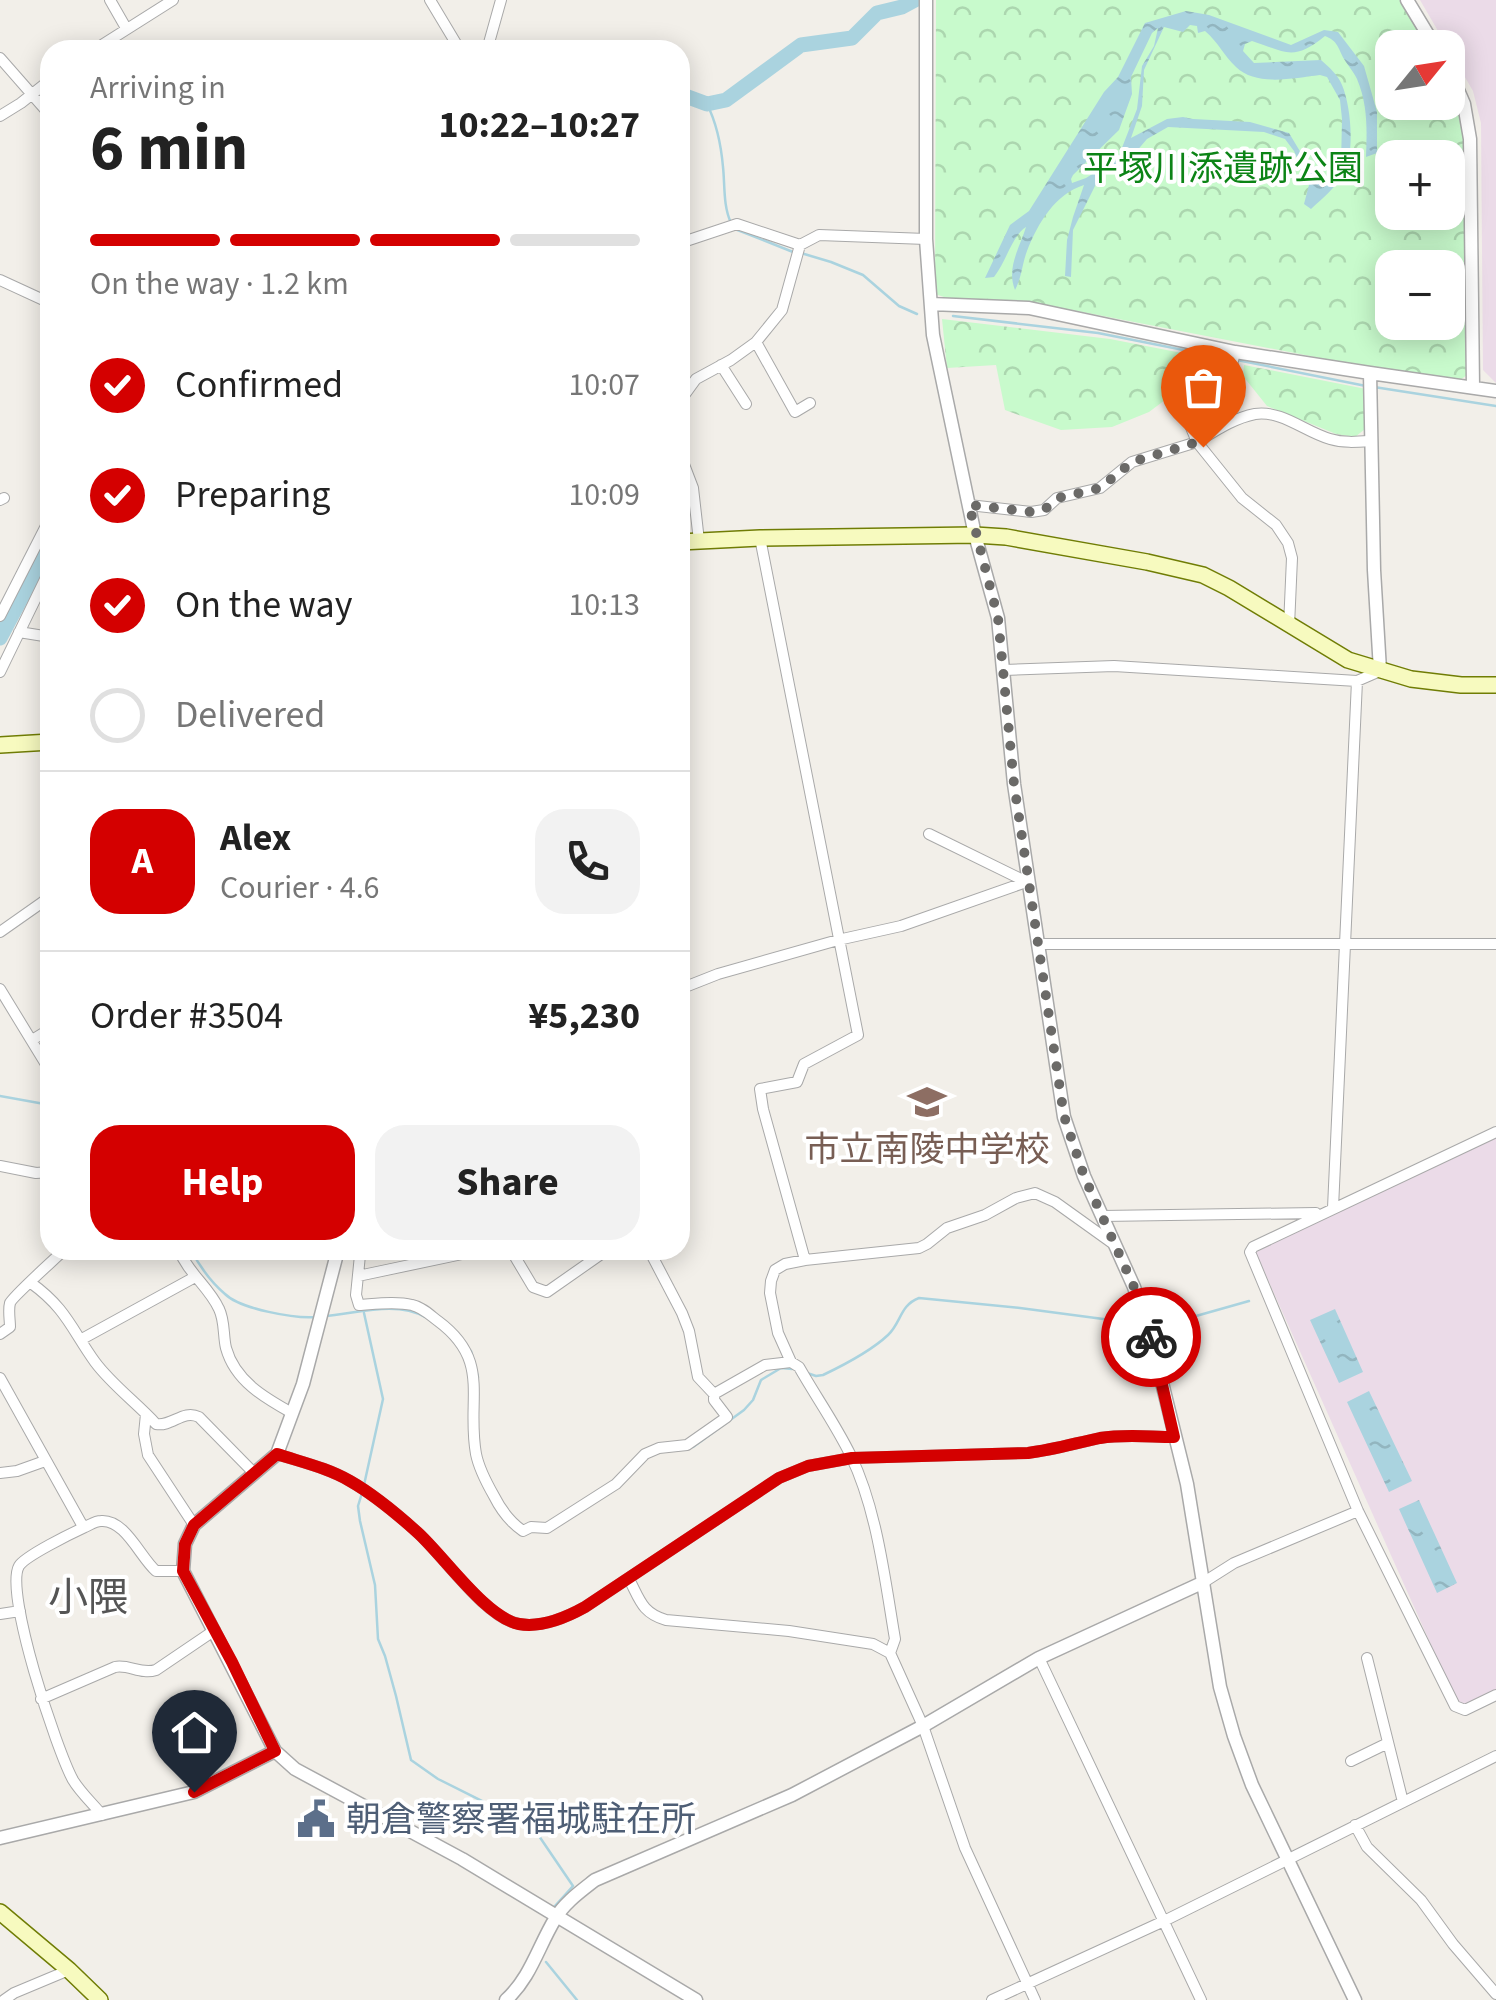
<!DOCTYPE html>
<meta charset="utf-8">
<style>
:root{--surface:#fff;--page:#f2f2f2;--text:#222;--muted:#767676;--line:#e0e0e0;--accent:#d40000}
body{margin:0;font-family:"Source Sans 3","Noto Sans JP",sans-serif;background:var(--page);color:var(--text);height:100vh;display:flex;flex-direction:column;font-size:38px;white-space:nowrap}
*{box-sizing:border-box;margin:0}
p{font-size:32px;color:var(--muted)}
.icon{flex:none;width:55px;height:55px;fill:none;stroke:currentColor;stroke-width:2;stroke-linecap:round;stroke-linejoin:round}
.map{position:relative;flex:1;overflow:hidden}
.side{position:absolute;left:40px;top:40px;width:650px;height:1220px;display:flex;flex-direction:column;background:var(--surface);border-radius:30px;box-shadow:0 5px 25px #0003}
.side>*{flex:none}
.needle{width:65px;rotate:60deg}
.buttons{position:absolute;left:1375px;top:30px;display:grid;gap:20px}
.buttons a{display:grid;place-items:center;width:90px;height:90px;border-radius:20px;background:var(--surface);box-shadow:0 5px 25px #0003;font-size:50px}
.pin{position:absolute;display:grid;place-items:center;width:85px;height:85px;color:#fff;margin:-102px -42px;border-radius:50% 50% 50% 0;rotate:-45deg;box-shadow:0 0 10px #0007}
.pin .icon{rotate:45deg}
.courier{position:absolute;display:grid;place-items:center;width:100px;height:100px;margin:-50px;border:8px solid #d40000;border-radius:50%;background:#fff;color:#222;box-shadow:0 2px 12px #0007}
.overview em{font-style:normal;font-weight:700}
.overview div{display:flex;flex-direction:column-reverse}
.overview{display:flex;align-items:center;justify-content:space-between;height:170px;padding:0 50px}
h1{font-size:65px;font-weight:700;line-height:75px}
.bar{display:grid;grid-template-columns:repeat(4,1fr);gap:15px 10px;align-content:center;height:120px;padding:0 50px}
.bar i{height:12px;border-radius:8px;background:var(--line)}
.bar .on{background:var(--accent)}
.bar p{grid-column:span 4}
.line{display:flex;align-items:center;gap:25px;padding:0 50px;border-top:2px solid var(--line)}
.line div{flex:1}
.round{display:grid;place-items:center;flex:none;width:105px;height:105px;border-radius:30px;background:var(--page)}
ol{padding:0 50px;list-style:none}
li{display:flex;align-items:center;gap:30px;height:110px}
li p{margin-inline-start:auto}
li .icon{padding:10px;border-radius:50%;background:var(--accent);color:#fff;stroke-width:4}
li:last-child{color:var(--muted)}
li i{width:55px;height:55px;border:5px solid var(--line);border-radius:50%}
.primary-button{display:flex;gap:20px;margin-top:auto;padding:20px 50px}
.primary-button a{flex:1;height:115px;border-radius:30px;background:var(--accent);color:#fff;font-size:40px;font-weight:700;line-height:115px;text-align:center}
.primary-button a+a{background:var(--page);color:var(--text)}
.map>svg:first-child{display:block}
.industrial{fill:#ebdbe8}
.park{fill:url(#park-crowns);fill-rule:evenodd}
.water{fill:url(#water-ripples);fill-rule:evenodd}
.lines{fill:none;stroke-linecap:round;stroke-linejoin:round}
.stream{stroke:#aad3df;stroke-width:2.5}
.river{stroke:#aad3df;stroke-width:15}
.minor-casing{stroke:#a9a9a9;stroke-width:12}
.tertiary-casing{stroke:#a9a9a9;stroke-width:15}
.secondary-casing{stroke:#707d05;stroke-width:18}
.minor{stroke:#fff;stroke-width:10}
.tertiary{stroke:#fff;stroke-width:12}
.secondary{stroke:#f7fabf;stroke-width:15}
.done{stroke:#6b6a68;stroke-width:10;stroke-dasharray:0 18}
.route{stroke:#d40000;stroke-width:12}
.labels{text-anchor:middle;stroke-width:8;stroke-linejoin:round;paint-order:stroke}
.park-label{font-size:35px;fill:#0c8416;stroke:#fff}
.education-label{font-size:35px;fill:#785e54;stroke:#fff}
.service-label{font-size:35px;fill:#4e5e75;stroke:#fff;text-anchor:start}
.quarter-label{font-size:40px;fill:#555;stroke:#fff}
</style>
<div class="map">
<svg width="1496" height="2000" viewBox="0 0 1496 2000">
<defs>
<pattern id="park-crowns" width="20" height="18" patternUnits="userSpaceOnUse" patternTransform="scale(2.5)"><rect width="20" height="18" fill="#c8facc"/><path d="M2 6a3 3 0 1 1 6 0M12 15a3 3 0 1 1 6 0" fill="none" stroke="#acd6af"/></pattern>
<pattern id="water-ripples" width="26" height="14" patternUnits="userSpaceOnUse" patternTransform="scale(2.5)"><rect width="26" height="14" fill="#aad3df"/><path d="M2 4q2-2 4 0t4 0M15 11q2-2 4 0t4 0" fill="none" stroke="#92b5bf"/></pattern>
</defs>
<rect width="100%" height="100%" fill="#f2efe9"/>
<path class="industrial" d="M1420,0H1496V383L1483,370L1481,123L1473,91Z
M1496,1137V1690L1463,1705L1457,1703L1256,1253L1259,1247Z"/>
<path class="park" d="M936,0H1402L1430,47L1392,48V102H1448V78L1459,108L1466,137L1467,375L1460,380L1382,370L1072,310L947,298L935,294ZM1392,158H1448V212H1392ZM1392,268H1448V322H1392Z
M942,319L1110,339L1228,362L1189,382L1149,412L1112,427L1061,430L1005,410L996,365L947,368Z
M1244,365L1366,389L1365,429L1355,437L1336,434L1267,406L1243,376Z"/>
<path class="water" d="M1186,11L1209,15L1291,45L1324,30L1338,32L1364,66L1377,112V153L1366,157C1367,130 1368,105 1357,79C1354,72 1348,66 1344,59C1338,48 1338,41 1325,36C1293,62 1286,52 1252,41L1245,44L1243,51L1254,63L1321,60C1329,67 1338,75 1342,85C1351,106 1355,152 1344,173C1337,186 1322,199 1311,209L1304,204L1309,185L1294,151L1285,139L1264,132L1168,127L1147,139L1135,153L1115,165L1096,184L1073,230L1071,277L1065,276L1067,240L1073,217L1084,185C1055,194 1038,223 1027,251C1022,264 1022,277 1015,290C1006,268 1020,247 1026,227C1012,236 1006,262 994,277L985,278L1010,225L1029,211L1104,92L1118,77L1145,23ZM1190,25L1197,26L1198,33L1205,31C1219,43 1224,56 1236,67C1257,87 1293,78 1320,75L1327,77L1340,100L1342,119L1341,164L1319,183L1289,133L1250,122L1193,119L1183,117L1167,119L1131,138L1142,106L1144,70L1164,27L1183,32ZM1158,28L1154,46L1142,66L1137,109L1118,158L1086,178L1072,183L1071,179L1073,175L1119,130L1132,94L1131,77L1152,33Z
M1335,1309L1363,1372L1339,1383L1310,1320Z
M1369,1391L1412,1481L1389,1492L1347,1402Z
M1419,1500L1457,1583L1437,1593L1399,1509Z"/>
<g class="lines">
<path class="stream" d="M707,104C717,124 721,144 723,167C725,185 723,206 731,223
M735,229L793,252
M801,253L831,262L863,275L899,306L917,314
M953,316L1098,333L1229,359
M1237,360L1366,386
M1374,387L1496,406
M0,1096L50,1105
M191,1250C199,1265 212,1283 225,1294C240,1309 296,1319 316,1317
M364,1313L383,1399L364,1485
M324,1316C355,1314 396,1300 425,1317
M1154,1324L1196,1316L1249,1301
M471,1351L478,1377
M807,1373L816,1376L823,1375C844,1365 870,1352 888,1335C901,1323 900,1305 919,1298L1020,1308L1141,1324
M693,1447L744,1410L753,1400L761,1380L781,1368L792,1369
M362,1493L358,1506L360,1521L375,1585L378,1639L385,1656L396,1696L411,1760L438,1779L526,1823L539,1836L573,1886L554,1907
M546,1962L577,2000"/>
<path class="river" d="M680,94L707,104L726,100L801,45L852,38L877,13L902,7L915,0
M0,638L50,544"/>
<g class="minor-casing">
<path id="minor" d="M110,0L126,28
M430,0L460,50
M94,50L173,0
M487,50L501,0
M0,58L50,115
M0,116L21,103L50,80
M680,243L737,224L800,245
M0,280L50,303
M756,342L795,412L810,403
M1235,352L1232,365C1209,378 1200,385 1187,408L1190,425L1197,442C1215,431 1234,418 1255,414C1282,410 1305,432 1330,439C1343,443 1356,442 1370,441
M721,365L746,404
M680,401L696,379L731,360L756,342L782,310L800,245L819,235L926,239
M680,454L693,488L699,541
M0,500L4,498
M969,505L1031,512L1044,510L1057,498L1100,488L1132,462L1197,442L1242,498L1276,525L1288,543L1292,558L1289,626
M760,538L858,1035L804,1064L797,1082L760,1089L763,1109L805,1260
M0,616L50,518
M19,632L50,637
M1004,670L1114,666L1357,681L1380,671
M0,672L50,569
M929,834L1027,882
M0,932L47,899L50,900
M1038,944H1496
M0,989L50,1071
M680,989L718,974L838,940L901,926L1029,881
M32,1040L50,1029
M1496,1132L1253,1247L1250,1252L1358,1511L1455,1706L1465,1710L1496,1695
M0,1166L36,1173L50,1172
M1333,1208L1357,681
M1102,1216L1316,1213
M179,1250C188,1273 209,1287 219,1309C225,1321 223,1336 226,1348C235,1381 265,1398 292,1413
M340,1250L360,1255L356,1295L359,1305C375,1304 396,1301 412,1305C422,1307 430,1315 438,1321C492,1361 466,1399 476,1454C479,1469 486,1482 494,1496C501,1510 510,1522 523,1531L531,1527L547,1528L616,1484L645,1454L659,1448L687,1445L727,1417L714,1400V1394
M511,1250L533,1287L547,1292L607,1250
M649,1250L682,1313L689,1331L698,1377L714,1394L765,1365L791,1362
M358,1276L481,1250
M31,1283C66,1308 72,1330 95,1362C112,1385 137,1403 156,1424C172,1427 183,1409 199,1417L254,1473
M0,1334L10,1327C10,1320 8,1310 10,1303C12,1297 56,1258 64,1250
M82,1339L195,1277
M0,1378L81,1523L85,1527C90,1525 95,1521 101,1521C125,1519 140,1557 156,1571H183
M146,1414L144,1434L148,1455L194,1525
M277,1454C301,1462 328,1468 350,1481C373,1494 397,1514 417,1532C443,1555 485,1618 519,1624C541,1628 567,1617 585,1607L779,1478L808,1466L852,1458L1028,1453C1053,1450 1076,1443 1100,1438C1125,1434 1150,1437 1175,1437
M0,1473L17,1471L45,1461
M85,1527C72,1533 25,1556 19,1566C4,1592 57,1751 73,1780C80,1792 93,1804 102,1815
M629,1579C640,1600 642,1613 666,1620L789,1631L873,1644L890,1653L923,1726L965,1848L1035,2000
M1204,1582L1234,1563L1358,1511
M0,1614L20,1611
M890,1653L895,1639C885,1580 877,1510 851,1456C836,1425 816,1397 799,1367L791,1362L778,1333L770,1293L771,1281L775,1270L785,1264L805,1260L919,1248L927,1244L947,1228L985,1215L1016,1198L1035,1193L1055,1202L1115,1245
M1039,1658L1201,2000
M1367,1658L1403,1802
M41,1699L115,1667C129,1664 141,1675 156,1670L215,1630
M1351,1761L1388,1743
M1355,1825L1367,1847L1421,1900L1453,1944L1496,1994
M4,2000L14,1993L69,1970
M992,2000L1164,1921L1496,1756"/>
</g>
<g class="tertiary-casing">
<path id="tertiary" d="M926,0V239L933,335L975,535L998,618L1014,784L1064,1117L1084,1176L1134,1287L1151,1338L1187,1484L1220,1687L1234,1736L1252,1785L1355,2000
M1407,0L1436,48
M1448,67L1464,104L1470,139L1473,387
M931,304L1029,308L1235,352L1370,373L1496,391
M1370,373L1374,570L1380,670
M338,1250L303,1384L277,1454L194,1525L185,1544L183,1571L275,1751L295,1769L462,1859L696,2000
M0,1838L194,1792L275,1751
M506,2000C531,1977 538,1947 555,1919C564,1903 581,1891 595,1880L792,1795L923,1726L1039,1658L1204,1582"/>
</g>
<g class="secondary-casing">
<path id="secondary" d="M680,542L760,538L975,535L1006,537L1147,562L1203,575L1229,588L1348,660L1411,679L1461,685H1496
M0,745L50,742
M0,1912L69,1970L100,2000"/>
</g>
<use href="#minor" class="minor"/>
<use href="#tertiary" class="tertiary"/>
<use href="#secondary" class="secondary"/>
</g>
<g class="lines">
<path class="done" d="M1151,1337L1134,1287L1084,1176L1064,1116L1014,784L998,618L969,505L1031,512L1044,510L1058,498L1100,488L1132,462L1198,442L1203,447"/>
<path class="route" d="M194,1792L275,1751L232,1662L183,1571L185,1544L194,1525L277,1454C301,1462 328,1468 350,1481C373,1494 397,1514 417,1532C443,1555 486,1618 519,1624C541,1628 567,1617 585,1607L779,1478L808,1466L852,1458L1028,1453C1053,1450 1076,1443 1100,1438C1125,1434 1150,1437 1174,1437L1151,1337"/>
</g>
<defs>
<g id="school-bare" transform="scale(3)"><path d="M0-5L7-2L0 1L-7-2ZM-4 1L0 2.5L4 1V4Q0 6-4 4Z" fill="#8d6e63" stroke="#fff" stroke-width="2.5" paint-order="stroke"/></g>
<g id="civic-bare" transform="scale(3)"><path d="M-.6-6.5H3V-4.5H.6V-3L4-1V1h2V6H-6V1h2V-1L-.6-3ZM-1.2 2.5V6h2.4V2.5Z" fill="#5c6f8a" stroke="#fff" stroke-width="2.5" paint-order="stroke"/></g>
</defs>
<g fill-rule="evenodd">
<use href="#school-bare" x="927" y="1102"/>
<use href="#civic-bare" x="316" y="1819"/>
</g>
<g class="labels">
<g class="park-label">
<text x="1223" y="180">平塚川添遺跡公園</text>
</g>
<g class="education-label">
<text x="927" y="1161">市立南陵中学校</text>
</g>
<g class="service-label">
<text x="346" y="1831">朝倉警察署福城駐在所</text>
</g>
<g class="quarter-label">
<text x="88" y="1611">小隈</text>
</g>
</g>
</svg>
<div class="buttons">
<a><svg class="needle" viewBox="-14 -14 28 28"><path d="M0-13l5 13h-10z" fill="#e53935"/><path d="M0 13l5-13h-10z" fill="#767676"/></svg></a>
<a>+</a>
<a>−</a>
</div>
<div class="pin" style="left:1203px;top:447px;background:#ea580c"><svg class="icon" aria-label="bag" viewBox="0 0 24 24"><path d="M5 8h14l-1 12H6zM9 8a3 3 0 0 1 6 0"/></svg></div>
<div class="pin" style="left:194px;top:1792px;background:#1f2937"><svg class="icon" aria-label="home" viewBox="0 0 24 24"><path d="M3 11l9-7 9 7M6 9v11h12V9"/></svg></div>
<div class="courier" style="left:1151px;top:1337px"><svg class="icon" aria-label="bike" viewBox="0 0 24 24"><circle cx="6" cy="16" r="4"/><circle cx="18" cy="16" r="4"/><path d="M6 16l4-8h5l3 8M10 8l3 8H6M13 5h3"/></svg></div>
<section class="side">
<div class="overview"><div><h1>6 min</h1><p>Arriving in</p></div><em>10:22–10:27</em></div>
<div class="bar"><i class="on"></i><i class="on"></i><i class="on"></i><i></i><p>On the way · 1.2 km</p></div>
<ol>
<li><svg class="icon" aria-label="check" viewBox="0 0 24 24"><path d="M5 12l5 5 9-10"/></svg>Confirmed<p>10:07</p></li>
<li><svg class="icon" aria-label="check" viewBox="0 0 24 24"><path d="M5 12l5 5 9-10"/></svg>Preparing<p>10:09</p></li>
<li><svg class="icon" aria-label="check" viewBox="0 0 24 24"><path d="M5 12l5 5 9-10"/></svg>On the way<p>10:13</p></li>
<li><i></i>Delivered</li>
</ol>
<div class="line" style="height:180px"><b class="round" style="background:var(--accent);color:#fff">A</b><div><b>Alex</b><p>Courier · 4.6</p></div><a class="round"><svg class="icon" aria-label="phone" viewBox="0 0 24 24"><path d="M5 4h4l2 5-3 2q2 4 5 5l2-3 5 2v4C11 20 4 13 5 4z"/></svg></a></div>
<div class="line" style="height:130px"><div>Order #3504</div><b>¥5,230</b></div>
<div class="primary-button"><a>Help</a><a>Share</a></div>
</section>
</div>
